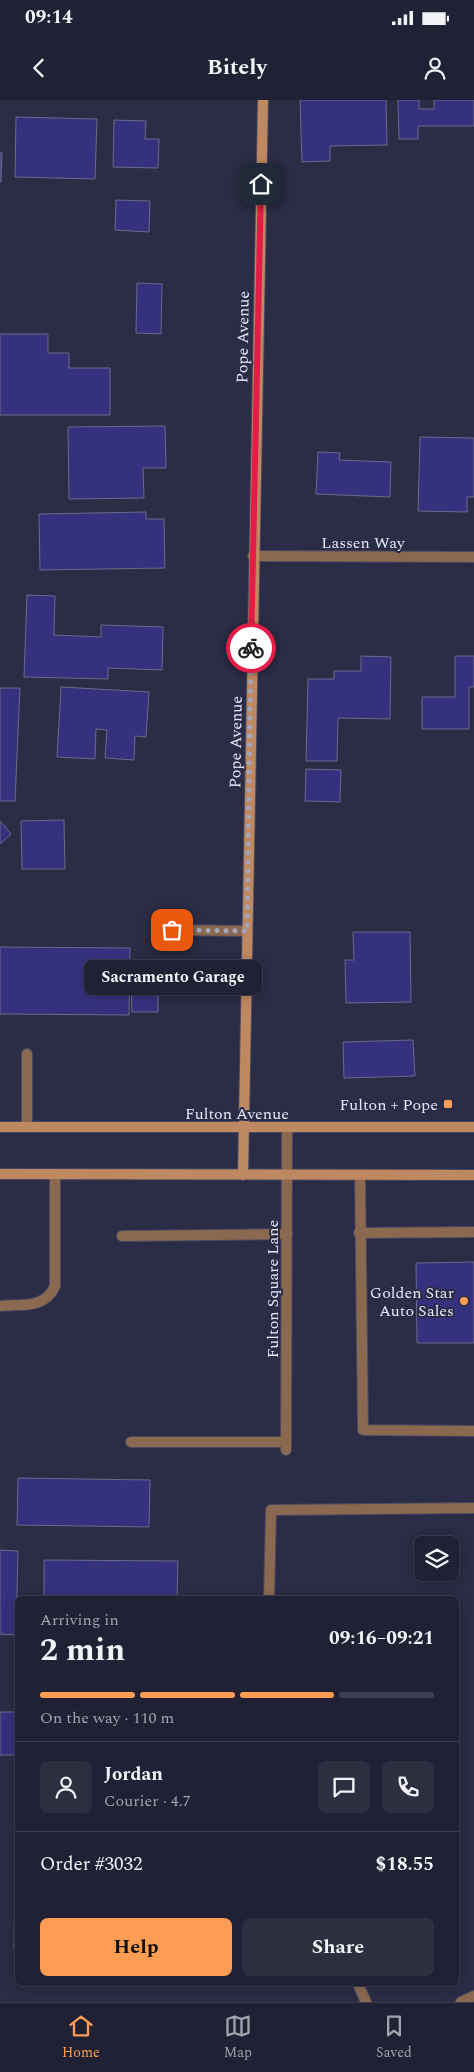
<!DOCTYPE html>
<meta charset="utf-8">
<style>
:root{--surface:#202134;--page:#2d2e40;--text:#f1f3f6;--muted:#a2a3ac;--line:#3d3e4f;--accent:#fc9d53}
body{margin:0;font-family:Spectral,serif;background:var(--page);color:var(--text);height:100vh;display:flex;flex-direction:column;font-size:19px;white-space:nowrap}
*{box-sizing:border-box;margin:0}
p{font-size:16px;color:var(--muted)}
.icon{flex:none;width:28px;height:28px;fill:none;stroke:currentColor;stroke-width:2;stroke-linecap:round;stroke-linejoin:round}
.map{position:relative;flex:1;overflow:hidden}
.panel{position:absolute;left:15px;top:1496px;width:444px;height:390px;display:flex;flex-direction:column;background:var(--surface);border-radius:8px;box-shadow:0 2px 12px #0003,0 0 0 1px var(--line)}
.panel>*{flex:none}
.buttons{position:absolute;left:414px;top:1436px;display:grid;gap:10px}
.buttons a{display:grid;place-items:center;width:45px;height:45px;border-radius:8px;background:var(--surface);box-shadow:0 2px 12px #0003,0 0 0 1px var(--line);font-size:25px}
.pin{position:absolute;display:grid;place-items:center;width:42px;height:42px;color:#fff;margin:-21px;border-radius:10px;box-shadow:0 2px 8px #0006}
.courier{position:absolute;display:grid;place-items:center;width:50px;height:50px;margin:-25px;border:4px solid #e11d48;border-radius:50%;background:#fff;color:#222;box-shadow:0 1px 6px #0007}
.bubble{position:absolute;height:35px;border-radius:8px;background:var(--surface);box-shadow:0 2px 12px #0003,0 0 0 1px var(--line);font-size:16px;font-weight:700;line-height:35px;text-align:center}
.head em{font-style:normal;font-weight:700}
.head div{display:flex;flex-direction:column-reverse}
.head{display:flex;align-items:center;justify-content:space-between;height:85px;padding:0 25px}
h1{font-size:32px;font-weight:700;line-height:38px}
.bar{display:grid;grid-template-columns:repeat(4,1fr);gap:8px 5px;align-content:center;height:60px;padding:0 25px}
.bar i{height:6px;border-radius:4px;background:var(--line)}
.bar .current{background:var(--accent)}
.bar p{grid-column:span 4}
.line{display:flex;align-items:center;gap:12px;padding:0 25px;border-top:1px solid var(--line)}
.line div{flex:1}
.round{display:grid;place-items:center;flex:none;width:52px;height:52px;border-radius:8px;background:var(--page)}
.cta{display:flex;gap:10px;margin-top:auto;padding:10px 25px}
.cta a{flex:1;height:58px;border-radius:8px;background:var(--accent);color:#111;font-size:20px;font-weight:700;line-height:58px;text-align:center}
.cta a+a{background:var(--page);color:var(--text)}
.status{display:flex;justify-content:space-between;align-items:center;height:35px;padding:0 25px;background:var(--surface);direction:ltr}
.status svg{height:14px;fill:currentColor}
header{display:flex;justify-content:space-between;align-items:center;height:65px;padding:0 25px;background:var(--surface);font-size:22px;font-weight:700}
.menu{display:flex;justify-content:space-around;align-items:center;height:70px;border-top:1px solid var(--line);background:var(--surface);font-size:14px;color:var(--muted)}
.menu a{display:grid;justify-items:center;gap:2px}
.menu .current{color:var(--accent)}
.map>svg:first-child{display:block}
.building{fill:#36317e;stroke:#696b89}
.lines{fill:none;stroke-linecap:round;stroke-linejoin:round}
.lane-casing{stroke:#494a62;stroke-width:12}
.street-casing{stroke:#494a62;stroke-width:12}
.secondary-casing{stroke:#494a62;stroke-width:12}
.lane{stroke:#8b6850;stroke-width:10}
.street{stroke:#8b6850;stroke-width:10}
.secondary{stroke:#be8861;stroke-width:10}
.done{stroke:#a4a5b9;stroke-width:5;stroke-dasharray:0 9}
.route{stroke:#e11d48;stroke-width:6}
.poi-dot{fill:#fc9d53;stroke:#2b2c45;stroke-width:2}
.labels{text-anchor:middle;stroke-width:4;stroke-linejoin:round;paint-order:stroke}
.street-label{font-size:16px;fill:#e5e6f8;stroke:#2b2c45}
.poi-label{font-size:16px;fill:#e5e6f8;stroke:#2b2c45;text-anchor:end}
</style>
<div class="status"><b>09:14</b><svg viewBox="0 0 49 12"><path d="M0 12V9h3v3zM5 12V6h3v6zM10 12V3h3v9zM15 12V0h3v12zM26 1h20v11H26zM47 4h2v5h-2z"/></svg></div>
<header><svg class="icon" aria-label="back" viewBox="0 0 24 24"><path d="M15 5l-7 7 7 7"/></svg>Bitely<svg class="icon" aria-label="person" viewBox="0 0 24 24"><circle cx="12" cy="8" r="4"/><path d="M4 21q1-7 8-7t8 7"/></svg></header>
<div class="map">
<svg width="474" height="1902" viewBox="0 0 474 1902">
<rect width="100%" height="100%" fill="#2b2c45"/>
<path class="building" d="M300,0H386L387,45L330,46V61L302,62Z
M398,0H419V9H434V0H474V26H418V39H399Z
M16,17L97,19L95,79L15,77Z
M114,20L146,21L145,39H159L158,68L113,67Z
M0,53H2L1,82H0Z
M116,100L150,101L149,132L115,130Z
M137,183L162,184L161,234L136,233Z
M0,234H48V253H69V268H110V315H0Z
M165,326L166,368H143L144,398L69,399L68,327Z
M420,337L474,338V397H467V412L418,411Z
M318,352L340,353L339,360L391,362L390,397L316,394Z
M146,412V419H164L165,468L40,470L39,414Z
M27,495L55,496L54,535L101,537V525L163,527L162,570L108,568V579L24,577Z
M361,556L391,557L390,619L338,618L337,661H306L308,579H334V571H361Z
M455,556H474V587H469V629H422V597H455Z
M61,587L149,592L146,637L135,636L134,660L105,658L107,630L96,629L95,659L57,657Z
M0,588H20L15,701H0Z
M306,669L341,670L340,702L305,701Z
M64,720L65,769H22L21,721Z
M0,721L11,734L0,744Z
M353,832H410L411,902L346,903L345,860H354Z
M0,847L130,848L129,915L0,914Z
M158,886V912H132L131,887Z
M413,940L415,976L344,978L343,942Z
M474,1162V1243H417L416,1163Z
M18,1378L150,1380L149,1427L17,1425Z
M0,1450L18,1451L16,1535L0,1534Z
M44,1460L178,1461L177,1499H44Z
M0,1612H18V1655H0Z
M16,1719H18V1848H14Z"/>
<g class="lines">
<g class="lane-casing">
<path id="lane" d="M172,830L247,831
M27,1027V954
M360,1075L363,1330L474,1331
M359,1133L474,1132
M122,1136L287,1134
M0,1206C22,1204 45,1209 55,1186V1074
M131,1342H286
M269,1499L271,1410L474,1408
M358,1884L366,1902
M461,1902L474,1896"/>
</g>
<g class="street-casing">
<path id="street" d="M253,456L474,457
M286,1350L287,1028"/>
</g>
<g class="secondary-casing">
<path id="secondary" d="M0,1027H474
M0,1074L474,1075
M243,1075L263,0"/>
</g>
<use href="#lane" class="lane"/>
<use href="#street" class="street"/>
<use href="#secondary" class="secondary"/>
</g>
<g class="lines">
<path class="done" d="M172,830L247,831L251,548"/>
<path class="route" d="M251,548L261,84"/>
</g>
<g class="poi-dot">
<rect x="443" y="999" width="10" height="10" rx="2.5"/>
<circle cx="464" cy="1201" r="5"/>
</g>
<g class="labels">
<g class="street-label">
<text transform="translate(242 237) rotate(-89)" y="6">Pope Avenue</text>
<text x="363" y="448">Lassen Way</text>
<text transform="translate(235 642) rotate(-89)" y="6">Pope Avenue</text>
<text x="237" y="1019">Fulton Avenue</text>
<text transform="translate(272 1189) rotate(-90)" y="6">Fulton Square Lane</text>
</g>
<g class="poi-label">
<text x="438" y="1010">Fulton + Pope</text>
<text x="454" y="1198">Golden Star<tspan x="454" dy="18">Auto Sales</tspan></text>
</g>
</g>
</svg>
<div class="buttons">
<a><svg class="icon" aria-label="layers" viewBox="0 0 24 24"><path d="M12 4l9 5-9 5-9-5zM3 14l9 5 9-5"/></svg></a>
</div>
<div class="pin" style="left:172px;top:830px;background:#ea580c"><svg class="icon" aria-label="bag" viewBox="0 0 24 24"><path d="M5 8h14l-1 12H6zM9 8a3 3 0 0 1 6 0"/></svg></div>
<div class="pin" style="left:261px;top:84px;background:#1f2937"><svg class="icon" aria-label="home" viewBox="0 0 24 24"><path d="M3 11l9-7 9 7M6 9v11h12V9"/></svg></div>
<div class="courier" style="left:251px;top:548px"><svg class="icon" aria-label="bike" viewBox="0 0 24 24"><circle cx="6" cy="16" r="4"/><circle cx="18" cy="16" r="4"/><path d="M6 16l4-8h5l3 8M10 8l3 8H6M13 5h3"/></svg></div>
<div class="bubble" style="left:84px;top:860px;width:178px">Sacramento Garage</div>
<section class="panel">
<div class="head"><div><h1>2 min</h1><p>Arriving in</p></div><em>09:16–09:21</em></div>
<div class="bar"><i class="current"></i><i class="current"></i><i class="current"></i><i></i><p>On the way · 110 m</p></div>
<div class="line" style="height:90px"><a class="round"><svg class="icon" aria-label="person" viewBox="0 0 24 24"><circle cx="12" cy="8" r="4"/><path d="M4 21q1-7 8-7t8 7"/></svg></a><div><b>Jordan</b><p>Courier · 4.7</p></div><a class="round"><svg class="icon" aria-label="chat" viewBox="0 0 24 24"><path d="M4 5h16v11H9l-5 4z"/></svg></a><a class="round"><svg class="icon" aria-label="phone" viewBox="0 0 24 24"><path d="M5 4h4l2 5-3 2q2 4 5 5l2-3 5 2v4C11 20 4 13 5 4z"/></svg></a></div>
<div class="line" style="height:65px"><div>Order #3032</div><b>$18.55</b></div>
<div class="cta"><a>Help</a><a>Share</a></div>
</section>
</div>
<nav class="menu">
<a class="current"><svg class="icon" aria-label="home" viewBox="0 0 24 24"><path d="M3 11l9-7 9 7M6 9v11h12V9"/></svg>Home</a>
<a><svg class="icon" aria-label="map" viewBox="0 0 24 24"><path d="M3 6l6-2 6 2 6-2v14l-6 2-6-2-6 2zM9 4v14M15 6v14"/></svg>Map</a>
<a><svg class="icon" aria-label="saved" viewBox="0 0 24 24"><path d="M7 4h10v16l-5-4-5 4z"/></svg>Saved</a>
</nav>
